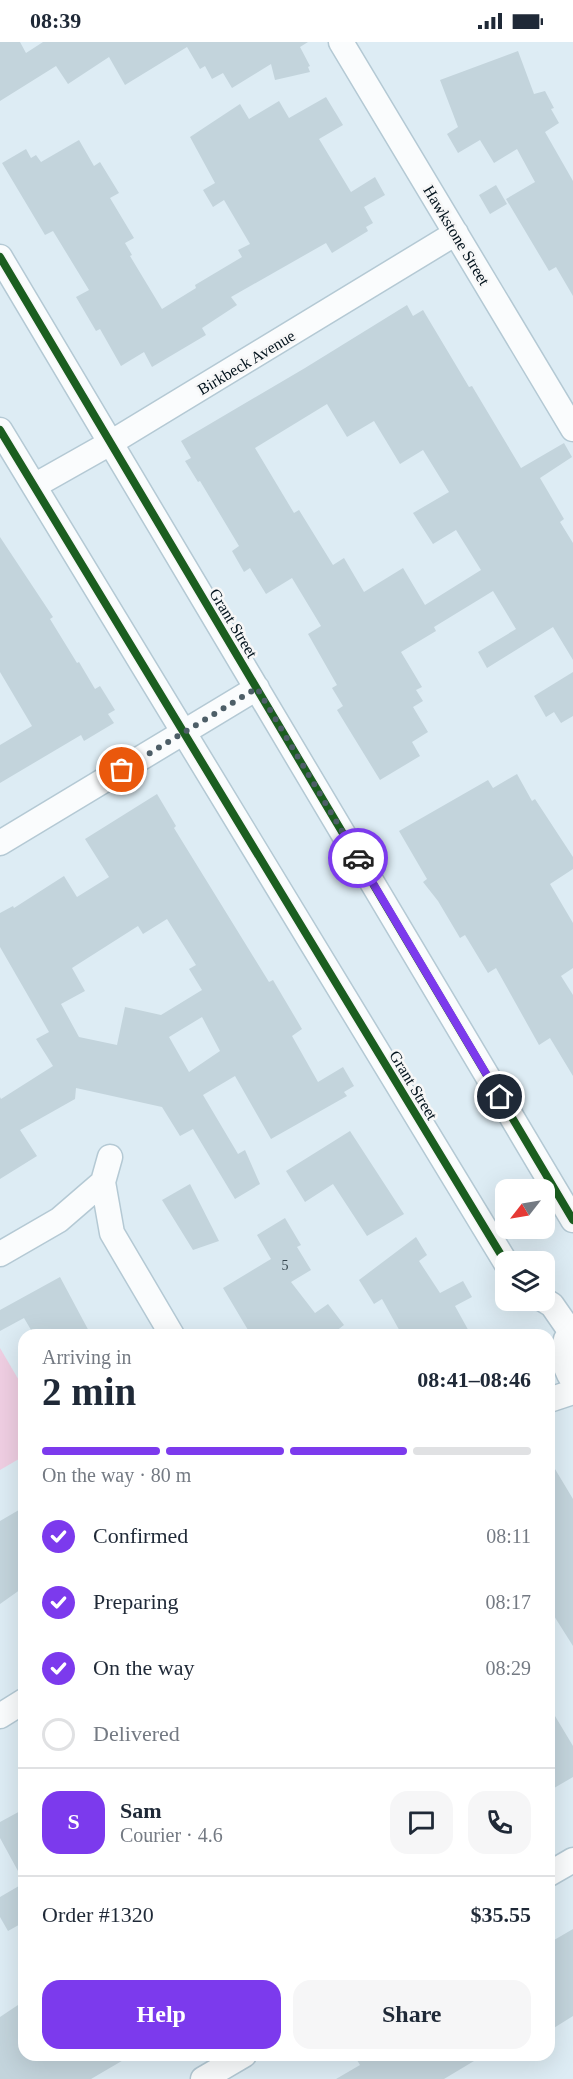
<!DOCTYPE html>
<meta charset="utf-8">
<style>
:root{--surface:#fff;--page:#f6f6f7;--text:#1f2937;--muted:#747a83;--line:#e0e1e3;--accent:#7c3aed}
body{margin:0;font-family:Georgia,serif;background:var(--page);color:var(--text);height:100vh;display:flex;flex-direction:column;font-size:22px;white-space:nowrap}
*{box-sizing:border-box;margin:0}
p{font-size:20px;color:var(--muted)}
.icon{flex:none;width:33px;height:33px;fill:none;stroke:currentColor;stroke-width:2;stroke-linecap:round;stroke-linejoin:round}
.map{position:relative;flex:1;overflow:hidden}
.drawer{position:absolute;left:18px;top:1287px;width:537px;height:732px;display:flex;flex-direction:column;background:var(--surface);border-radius:18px;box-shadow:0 6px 24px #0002}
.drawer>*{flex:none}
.needle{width:39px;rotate:239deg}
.tools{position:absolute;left:495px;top:1137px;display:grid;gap:12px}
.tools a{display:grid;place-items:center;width:60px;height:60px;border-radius:12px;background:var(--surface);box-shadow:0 6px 24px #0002;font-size:30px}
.pin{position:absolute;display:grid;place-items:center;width:51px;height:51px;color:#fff;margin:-26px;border:3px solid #fff;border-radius:50%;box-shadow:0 2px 6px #0007}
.courier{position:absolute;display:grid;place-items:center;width:60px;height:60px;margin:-30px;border:4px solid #7c3aed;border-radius:50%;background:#fff;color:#222;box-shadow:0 2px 8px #0007}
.head em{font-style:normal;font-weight:700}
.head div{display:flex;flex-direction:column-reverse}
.head{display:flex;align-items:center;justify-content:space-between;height:102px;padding:0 24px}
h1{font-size:39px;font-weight:700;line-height:45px}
.bar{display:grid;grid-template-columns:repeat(4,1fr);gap:9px 6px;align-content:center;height:72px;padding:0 24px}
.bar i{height:8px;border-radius:4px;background:var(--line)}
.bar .current{background:var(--accent)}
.bar p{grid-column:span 4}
.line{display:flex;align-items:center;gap:15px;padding:0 24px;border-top:2px solid var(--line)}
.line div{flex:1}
.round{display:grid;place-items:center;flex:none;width:63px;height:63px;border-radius:18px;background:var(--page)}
ol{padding:0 24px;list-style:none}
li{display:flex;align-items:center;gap:18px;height:66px}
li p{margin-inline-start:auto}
li .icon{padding:6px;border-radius:50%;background:var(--accent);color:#fff;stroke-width:4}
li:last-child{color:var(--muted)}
li i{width:33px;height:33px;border:3px solid var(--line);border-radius:50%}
.action{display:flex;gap:12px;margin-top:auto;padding:12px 24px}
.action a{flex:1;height:69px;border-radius:18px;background:var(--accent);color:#fff;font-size:24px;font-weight:700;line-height:69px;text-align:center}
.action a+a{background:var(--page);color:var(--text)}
.status{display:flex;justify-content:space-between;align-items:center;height:42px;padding:0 30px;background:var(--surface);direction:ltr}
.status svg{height:16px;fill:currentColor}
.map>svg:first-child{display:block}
.green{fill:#efcee2}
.building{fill:#c3d4dc;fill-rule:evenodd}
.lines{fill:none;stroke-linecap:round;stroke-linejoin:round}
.minor-casing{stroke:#b4c9d4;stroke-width:27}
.minor{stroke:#fafcfd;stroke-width:24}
.cycleway-casing{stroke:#f7f7f7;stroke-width:11}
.cycleway{stroke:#1b5e20;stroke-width:8}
.done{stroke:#4d5e67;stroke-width:6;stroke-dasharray:0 10.8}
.route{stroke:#7c3aed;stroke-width:8}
.labels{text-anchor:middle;stroke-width:5;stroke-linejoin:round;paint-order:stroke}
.number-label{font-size:14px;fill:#34454e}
.street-label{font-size:16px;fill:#00111b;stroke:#f7f7f7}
</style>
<div class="status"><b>08:39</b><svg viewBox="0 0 49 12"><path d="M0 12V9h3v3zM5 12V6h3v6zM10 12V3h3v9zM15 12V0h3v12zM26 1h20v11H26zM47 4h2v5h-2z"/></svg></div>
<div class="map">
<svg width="573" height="2037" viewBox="0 0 573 2037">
<rect width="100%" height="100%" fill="#ddecf4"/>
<path class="green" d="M0,1306L24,1347V1414L0,1428Z"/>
<path class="building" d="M0,0H20L26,11L43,0H308L300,5L310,24L308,25L310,30L275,38L271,22L232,46L223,31L212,37L205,24L200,27L187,5L125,43L109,15L68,42L56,24L0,59Z
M518,9L534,52L545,49L554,66L551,67L559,81L545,90L573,139V254L556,225L549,229L506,157L535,140L517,107L494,121L480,98L458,111L447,92L458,85L440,38Z
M326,55L343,83L319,97L351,150L375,135L385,153L364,165L373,181L366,185L368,189L332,211L326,201L231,255L237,263L202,286L206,293L152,325L144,310L121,324L100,287L96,289L76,255L89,248L53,189L45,193L2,121L26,107L31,116L36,113L41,120L79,98L94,124L100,120L119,151L110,156L134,196L125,201L132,213L130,214L162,267L196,246L195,243L242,215L238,208L250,202L224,158L213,165L203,148L215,141L190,95L240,62L249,77L279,59L289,76Z
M496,143L507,162L490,172L479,153Z
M407,263L413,274L423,268L469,345L472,344L521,426L564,401L572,415L540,436L564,477L560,480L573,501V618L553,585L487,626L478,610L516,587L493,549L434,585L436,589L401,610L422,645L416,648L423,659L413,665L428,690L412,700L420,714L380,738L337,668L343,664L332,646L337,643L308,592L321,584L292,536L266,552L250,526L244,530L232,509L239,504L200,439L198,440L185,419L191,416L181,399L305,326ZM327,362L347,395L374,379L400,422L423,408L449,450L413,471L433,502L456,488L481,528L425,563L403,526L364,550L344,516L333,523L299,468L294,471L255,406Z
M0,495L53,575L50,577L77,621L79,620L95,647L100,644L115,668L108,672L114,681L84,699L81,693L0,741V703L32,684L0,630Z
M573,630V674L561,681L554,670L546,675L534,654Z
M517,732L532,759L535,757L573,815V827L550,842L573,881V926L561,934L573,953V1034L550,996L539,1003L496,926L488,931L465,893L460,896L438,859L423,840L427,837L399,789L488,738L493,746Z
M157,752L176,784L174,786L269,940L273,938L302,987L292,994L318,1040L343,1025L354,1044L344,1050L347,1054L271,1097L235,1034L203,1053L238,1112L245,1108L260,1142L235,1157L193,1087L180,1094L162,1065L76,1046L75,1057L20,1088L37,1114L0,1137V1055L1,1057L53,1024L36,997L49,990L0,905V871L13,864L14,866L64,834L77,855L109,835L85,797ZM167,877L196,923L189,927L202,948L161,973L125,965L117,1003L79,995L61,962L85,949L72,926L138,884L143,892ZM202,975L220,1009L189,1030L169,995Z
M350,1089L404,1172L367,1194L333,1142L305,1160L286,1129Z
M190,1142L219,1199L193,1208L162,1158Z
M285,1176L301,1203L297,1205L311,1228L291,1240L315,1271L328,1262L344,1283L331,1293H251L223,1246L271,1217L257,1193Z
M416,1195L427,1213L419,1219L440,1251L463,1239L472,1255L455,1264L471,1293H402L382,1257L374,1262L359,1238Z
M60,1235L91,1293H34L24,1276L0,1289V1268Z
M549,1417L573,1457V1604L549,1566Z
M24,1465V1545L0,1562V1479Z
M549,1664L573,1704V1735L549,1749Z
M24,1767V1840L0,1796V1780Z
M24,1841V1880L8,1889L0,1875V1855Z
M573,1887V1974L549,1989V1901Z
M24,1959V2013H132L91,2037H0V1975Z
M354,2013H484L444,2037H336L360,2023Z"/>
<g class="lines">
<g class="minor-casing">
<path id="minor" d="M341,0L573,387
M0,215L573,1178
M0,388L506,1221
M34,444L112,400L456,191
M0,801L257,646
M103,1140L110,1115
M0,1212L59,1178L103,1140L112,1191L172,1293
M544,1258L552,1263L570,1289
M573,1286C559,1302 562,1323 573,1339
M549,1358L573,1350
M0,1674L24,1659
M549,1832L573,1818
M203,2037L244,2013"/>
</g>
<use href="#minor" class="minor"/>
<g class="cycleway-casing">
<path id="cycleway" d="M0,215L573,1178
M0,388L506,1221"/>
</g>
<use href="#cycleway" class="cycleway"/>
</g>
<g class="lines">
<path class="done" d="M122,728L257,646L358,816"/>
<path class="route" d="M358,816L500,1055"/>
</g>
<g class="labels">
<g class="number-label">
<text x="285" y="1228">5</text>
</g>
<g class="street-label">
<text transform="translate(457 193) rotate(59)" y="6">Hawkstone Street</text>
<text transform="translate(246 320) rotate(-31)" y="6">Birkbeck Avenue</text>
<text transform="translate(234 581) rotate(59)" y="6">Grant Street</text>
<text transform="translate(414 1043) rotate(59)" y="6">Grant Street</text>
</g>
</g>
</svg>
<div class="tools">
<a><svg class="needle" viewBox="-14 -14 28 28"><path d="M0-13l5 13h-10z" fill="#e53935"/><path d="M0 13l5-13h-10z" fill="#747a83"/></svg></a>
<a><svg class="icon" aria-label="layers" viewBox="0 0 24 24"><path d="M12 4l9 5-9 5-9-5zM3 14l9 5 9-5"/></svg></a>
</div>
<div class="pin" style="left:122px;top:728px;background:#ea580c"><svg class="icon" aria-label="bag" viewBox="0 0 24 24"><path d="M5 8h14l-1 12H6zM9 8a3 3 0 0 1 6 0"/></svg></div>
<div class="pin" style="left:500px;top:1055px;background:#1f2937"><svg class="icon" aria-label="home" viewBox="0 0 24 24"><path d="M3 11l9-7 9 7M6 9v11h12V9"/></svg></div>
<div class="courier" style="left:358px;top:816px"><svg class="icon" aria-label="car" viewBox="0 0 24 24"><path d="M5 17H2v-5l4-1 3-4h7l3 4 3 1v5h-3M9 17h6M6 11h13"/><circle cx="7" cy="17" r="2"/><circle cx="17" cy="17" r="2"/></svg></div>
<section class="drawer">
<div class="head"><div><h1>2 min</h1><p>Arriving in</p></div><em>08:41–08:46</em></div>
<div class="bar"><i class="current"></i><i class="current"></i><i class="current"></i><i></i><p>On the way · 80 m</p></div>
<ol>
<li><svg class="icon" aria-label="check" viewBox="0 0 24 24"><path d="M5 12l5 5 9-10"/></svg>Confirmed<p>08:11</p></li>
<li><svg class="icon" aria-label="check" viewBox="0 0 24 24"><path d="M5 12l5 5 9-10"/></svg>Preparing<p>08:17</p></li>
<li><svg class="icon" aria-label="check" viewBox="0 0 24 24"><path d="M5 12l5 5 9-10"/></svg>On the way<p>08:29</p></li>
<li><i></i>Delivered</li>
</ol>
<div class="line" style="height:108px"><b class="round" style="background:var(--accent);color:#fff">S</b><div><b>Sam</b><p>Courier · 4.6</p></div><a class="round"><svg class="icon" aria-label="chat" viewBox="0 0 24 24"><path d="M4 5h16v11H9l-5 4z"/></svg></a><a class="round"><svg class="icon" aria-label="phone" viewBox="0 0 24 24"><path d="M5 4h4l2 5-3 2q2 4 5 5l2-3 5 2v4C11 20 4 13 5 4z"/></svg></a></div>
<div class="line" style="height:78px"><div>Order #1320</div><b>$35.55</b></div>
<div class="action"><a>Help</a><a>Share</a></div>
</section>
</div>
